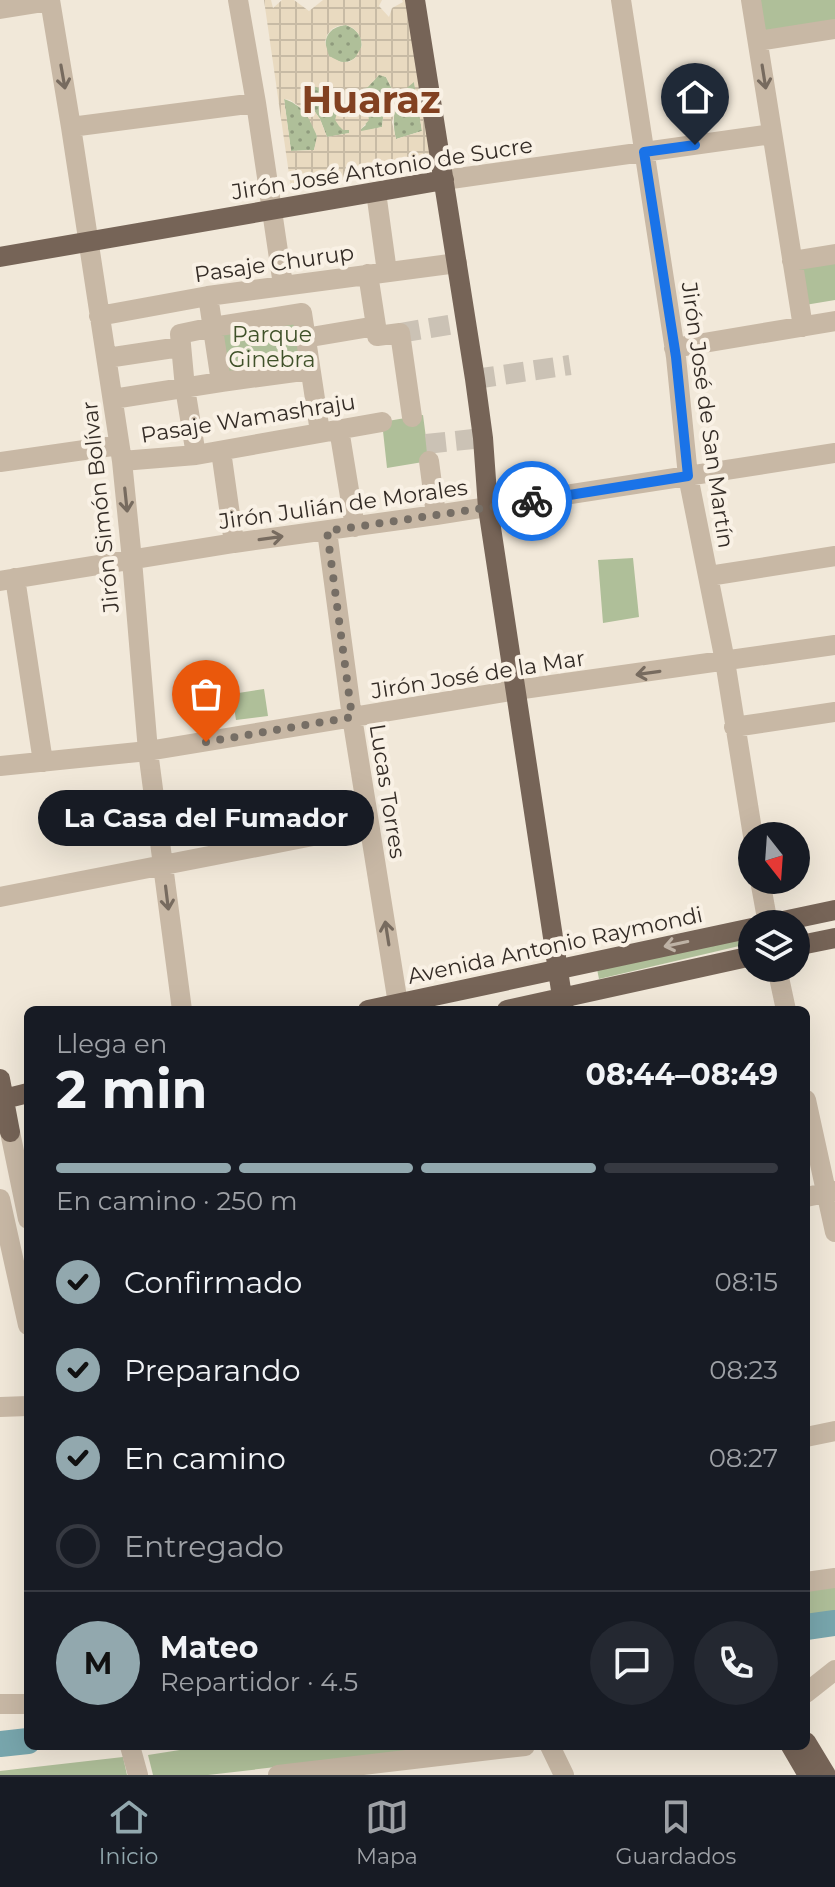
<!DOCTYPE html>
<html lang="es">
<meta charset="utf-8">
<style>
:root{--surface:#171b24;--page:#242831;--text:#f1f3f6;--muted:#9ea1a6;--line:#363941;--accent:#92a8ae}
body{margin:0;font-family:Montserrat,sans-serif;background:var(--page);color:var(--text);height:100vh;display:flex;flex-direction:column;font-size:30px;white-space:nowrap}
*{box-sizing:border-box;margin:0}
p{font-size:26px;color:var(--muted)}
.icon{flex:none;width:44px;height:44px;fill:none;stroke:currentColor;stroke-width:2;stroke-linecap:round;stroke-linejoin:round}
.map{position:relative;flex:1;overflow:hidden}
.details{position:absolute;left:24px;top:1006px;width:786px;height:744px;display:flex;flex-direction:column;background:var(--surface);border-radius:12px;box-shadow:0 8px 32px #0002}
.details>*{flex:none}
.needle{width:52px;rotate:163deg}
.controls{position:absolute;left:738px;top:822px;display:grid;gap:16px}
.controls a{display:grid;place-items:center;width:72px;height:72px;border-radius:50%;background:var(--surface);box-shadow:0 8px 32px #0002;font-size:40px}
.pin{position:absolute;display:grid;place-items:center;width:68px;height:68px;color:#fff;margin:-82px -34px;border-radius:50% 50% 50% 0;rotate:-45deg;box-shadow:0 0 8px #0007}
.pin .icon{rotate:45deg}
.courier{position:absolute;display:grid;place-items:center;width:80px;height:80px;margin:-40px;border:6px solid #1a73e8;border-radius:50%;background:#fff;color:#222;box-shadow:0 2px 10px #0007}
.bubble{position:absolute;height:56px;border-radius:28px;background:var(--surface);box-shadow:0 8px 32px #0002;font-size:26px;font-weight:700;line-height:56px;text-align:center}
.headline em{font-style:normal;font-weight:700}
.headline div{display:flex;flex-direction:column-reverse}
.headline{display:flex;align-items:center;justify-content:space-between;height:136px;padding:0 32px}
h1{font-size:52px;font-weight:700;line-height:60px}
.bar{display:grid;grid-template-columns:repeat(4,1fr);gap:12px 8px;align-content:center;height:96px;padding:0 32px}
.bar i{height:10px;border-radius:6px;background:var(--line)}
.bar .on{background:var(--accent)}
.bar p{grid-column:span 4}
.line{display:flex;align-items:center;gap:20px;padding:0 32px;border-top:2px solid var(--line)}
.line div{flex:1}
.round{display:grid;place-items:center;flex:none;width:84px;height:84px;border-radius:42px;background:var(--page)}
ol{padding:0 32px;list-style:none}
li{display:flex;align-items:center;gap:24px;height:88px}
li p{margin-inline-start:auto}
li .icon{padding:8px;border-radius:50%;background:var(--accent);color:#111;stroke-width:4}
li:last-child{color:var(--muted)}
li i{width:44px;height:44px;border:4px solid var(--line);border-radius:50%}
.menu{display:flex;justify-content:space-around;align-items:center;height:112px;border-top:2px solid var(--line);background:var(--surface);font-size:22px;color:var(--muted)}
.menu a{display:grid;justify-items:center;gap:4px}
.menu .on{color:var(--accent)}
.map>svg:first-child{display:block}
.grass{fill:url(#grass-dots)}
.park{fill:#afbf99}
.plaza{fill:url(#plaza-grid);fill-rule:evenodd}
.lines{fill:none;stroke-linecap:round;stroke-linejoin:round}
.river{stroke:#78a6ad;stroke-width:26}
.minor-tunnel{stroke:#cbc2b5;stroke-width:20;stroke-dasharray:20 10;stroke-linecap:butt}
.minor{stroke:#c8b8a5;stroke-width:20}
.major{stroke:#766457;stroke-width:20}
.oneway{stroke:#776b5f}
.oneway2{stroke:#beb2a5}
.done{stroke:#766e65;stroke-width:8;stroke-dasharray:0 14.4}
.route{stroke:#1a73e8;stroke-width:10}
.labels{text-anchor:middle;stroke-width:8;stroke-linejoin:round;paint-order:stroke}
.street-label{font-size:22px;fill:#342c26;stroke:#f9f1e5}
.park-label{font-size:22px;fill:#40522a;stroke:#f9f1e5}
.town-label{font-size:38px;font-weight:bold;fill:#824121;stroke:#f9f1e5}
</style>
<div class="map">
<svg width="835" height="1775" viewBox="0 0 835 1775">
<defs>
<pattern id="grass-dots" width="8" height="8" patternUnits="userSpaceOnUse" patternTransform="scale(2)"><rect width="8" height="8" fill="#afbf99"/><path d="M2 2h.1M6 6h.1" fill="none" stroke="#8f9b7d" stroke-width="1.8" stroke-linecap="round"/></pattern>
<pattern id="plaza-grid" width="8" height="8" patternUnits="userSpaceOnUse" patternTransform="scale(2)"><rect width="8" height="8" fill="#e9dac0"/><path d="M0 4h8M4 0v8" fill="none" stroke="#c8bba5"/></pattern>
</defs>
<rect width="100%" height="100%" fill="#f1e8d9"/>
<path class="grass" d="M346,25C378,37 355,77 329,56C321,40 328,27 346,25Z
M379,74L386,77L393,91L384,109L382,127L361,132V129L366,125L354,102V93C365,84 369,89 379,74Z
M414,81L422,131L396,139C391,118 394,94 414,81Z
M314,86L341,95L350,133L327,137L320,119L306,99L307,94Z
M284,99C299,103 316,121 317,137C317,141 315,146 314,150L291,151Z"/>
<path class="park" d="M756,0H835V23L761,35Z
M835,258V300L805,305L797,263Z
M302,313L310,370L221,382L213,327Z
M423,415L429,461L387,468L382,422Z
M633,558L639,617L603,623L598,560Z
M264,689L268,716L236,720L232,694Z
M752,933V943L599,979L596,964Z
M835,1582V1616L806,1618V1586Z
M205,1746H456L208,1775H153L148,1755Z
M123,1757L127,1775H0V1771Z"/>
<path class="plaza" d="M264,0H271L273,8L282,0H294L309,11L323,0H382L379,6L389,17L392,8L403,2L402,0H409L433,167L291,188ZM346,25L353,28L358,33L361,39L362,46L355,58L349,62H341L329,56L325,42L327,35L332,29L338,26ZM379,75L386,77L393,91L388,97L384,109L382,127L361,131V129L369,120L368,113L363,103L354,102V93L368,87ZM414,82L422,131L396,139L392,122L398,101L403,91ZM314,86L329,93L341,95L344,104L338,109L335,120L339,126L343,130H349V133L327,137L320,119L306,99L307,94ZM284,99L290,100L300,107L309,119L317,136L314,150L291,151Z"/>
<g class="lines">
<path class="river" d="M806,1627L835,1623
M0,1744L28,1741"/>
<path class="minor-tunnel" d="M400,333L466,322
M475,379L570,365
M426,444L483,438"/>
<path class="minor" d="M50,0L71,127L122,461L132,560L148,751L182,1010
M238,0L256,103L283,285
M621,0L676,357L688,476L725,661L753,836
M751,0L803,327
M0,9L50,1
M758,41L835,29
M71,127L256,103
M444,180L772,134
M376,192L387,272
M792,261L835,254
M368,274L376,326
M208,296L221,382L310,370
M99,316L208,296L457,263
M305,338L376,326L377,336L400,333L412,417
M674,348L835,321
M107,358L180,347
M113,399L221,382
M339,429L355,527
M221,451L234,543
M196,455L185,388L180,334L213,327L302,313L320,432
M122,461L196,455L382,422
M429,461L436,515
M0,462L119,445
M327,531L352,717L399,1010
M709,576L835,556
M15,578L43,762
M0,581L234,543L436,515L835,453
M734,727L835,712
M0,766L148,751L516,690L835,645
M760,880L768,924
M0,897L369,825
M777,968L786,1010
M806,1100L835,1232
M10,1132L28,1219
M806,1197L835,1191
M0,1199L28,1325
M0,1407L28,1406
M806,1437L835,1431
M806,1582L835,1578
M806,1693L835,1670
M0,1704H28
M130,1746L138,1775
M550,1746L564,1775
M278,1775L525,1746"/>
<path class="major" d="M415,0L475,379L483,438L488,508L564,1010
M0,257L444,180
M769,924L835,910
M796,946L835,938
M368,1010L752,928
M507,1010L752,956
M0,1079L10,1132
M0,1100L28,1093
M806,1742L826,1775
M791,1746L808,1775"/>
</g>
<defs><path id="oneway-shaft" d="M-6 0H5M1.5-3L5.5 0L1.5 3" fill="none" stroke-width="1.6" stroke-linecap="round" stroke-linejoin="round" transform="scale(2)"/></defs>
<g class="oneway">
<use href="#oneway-shaft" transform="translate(63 77) rotate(80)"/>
<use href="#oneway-shaft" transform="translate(764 77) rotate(81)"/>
<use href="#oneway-shaft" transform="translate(126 500) rotate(84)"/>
<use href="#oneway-shaft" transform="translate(271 538) rotate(-8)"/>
<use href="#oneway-shaft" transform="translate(648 673) rotate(172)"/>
<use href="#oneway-shaft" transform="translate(167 898) rotate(83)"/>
<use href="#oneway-shaft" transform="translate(387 933) rotate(-99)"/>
</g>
<use class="oneway2" href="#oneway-shaft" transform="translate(676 944) rotate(168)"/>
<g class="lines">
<path class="done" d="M206,742L352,717L327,531L532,501"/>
<path class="route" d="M532,501L688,476L676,357L644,152L695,145"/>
</g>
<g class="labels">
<g class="street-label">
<text transform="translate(382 168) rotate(-9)" y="8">Jirón José Antonio de Sucre</text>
<text transform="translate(274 263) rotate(-8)" y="8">Pasaje Churup</text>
<text transform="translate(708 415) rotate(82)" y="8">Jirón José de San Martín</text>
<text transform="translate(248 418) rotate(-9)" y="8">Pasaje Wamashraju</text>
<text transform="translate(343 504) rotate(-8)" y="8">Jirón Julián de Morales</text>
<text transform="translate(100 507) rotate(-96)" y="8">Jirón Simón Bolívar</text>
<text transform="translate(478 674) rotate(-9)" y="8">Jirón José de la Mar</text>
<text transform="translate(388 791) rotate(81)" y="8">Lucas Torres</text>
<text transform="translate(555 945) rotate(-12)" y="8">Avenida Antonio Raymondi</text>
</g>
<g class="park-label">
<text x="272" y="342">Parque<tspan x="272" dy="25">Ginebra</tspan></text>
</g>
<g class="town-label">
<text x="371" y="113">Huaraz</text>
</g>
</g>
</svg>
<div class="controls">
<a><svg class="needle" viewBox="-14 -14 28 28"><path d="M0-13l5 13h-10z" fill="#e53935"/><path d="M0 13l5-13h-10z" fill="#9ea1a6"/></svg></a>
<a><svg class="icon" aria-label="layers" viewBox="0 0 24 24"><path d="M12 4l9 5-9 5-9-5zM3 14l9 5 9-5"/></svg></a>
</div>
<div class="pin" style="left:206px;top:742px;background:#ea580c"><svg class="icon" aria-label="bag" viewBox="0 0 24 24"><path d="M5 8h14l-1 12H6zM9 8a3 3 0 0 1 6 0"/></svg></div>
<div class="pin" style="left:695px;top:145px;background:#1f2937"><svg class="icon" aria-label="home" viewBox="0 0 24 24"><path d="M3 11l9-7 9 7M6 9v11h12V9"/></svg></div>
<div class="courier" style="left:532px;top:501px"><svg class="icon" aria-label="bike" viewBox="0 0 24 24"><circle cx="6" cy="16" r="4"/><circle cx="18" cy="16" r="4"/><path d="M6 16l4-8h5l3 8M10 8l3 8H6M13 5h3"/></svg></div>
<div class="bubble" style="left:38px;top:790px;width:336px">La Casa del Fumador</div>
<section class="details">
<div class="headline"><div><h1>2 min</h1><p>Llega en</p></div><em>08:44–08:49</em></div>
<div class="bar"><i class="on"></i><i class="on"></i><i class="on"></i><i></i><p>En camino · 250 m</p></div>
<ol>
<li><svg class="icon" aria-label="check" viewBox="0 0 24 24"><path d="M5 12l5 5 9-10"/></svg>Confirmado<p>08:15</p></li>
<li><svg class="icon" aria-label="check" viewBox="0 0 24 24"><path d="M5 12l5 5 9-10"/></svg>Preparando<p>08:23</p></li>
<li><svg class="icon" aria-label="check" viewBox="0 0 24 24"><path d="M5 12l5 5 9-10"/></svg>En camino<p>08:27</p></li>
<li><i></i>Entregado</li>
</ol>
<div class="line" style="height:144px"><b class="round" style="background:var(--accent);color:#111">M</b><div><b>Mateo</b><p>Repartidor · 4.5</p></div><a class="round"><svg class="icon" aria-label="chat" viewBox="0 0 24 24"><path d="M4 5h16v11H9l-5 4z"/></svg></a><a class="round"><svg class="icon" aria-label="phone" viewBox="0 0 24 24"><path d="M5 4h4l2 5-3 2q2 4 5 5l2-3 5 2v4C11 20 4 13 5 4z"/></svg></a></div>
</section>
</div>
<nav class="menu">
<a class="on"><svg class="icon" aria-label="home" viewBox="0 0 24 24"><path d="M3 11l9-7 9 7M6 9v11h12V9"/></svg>Inicio</a>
<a><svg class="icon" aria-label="map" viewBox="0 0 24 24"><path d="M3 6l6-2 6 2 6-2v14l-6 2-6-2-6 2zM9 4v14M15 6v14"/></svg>Mapa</a>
<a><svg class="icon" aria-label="saved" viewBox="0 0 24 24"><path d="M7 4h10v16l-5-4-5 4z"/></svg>Guardados</a>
</nav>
